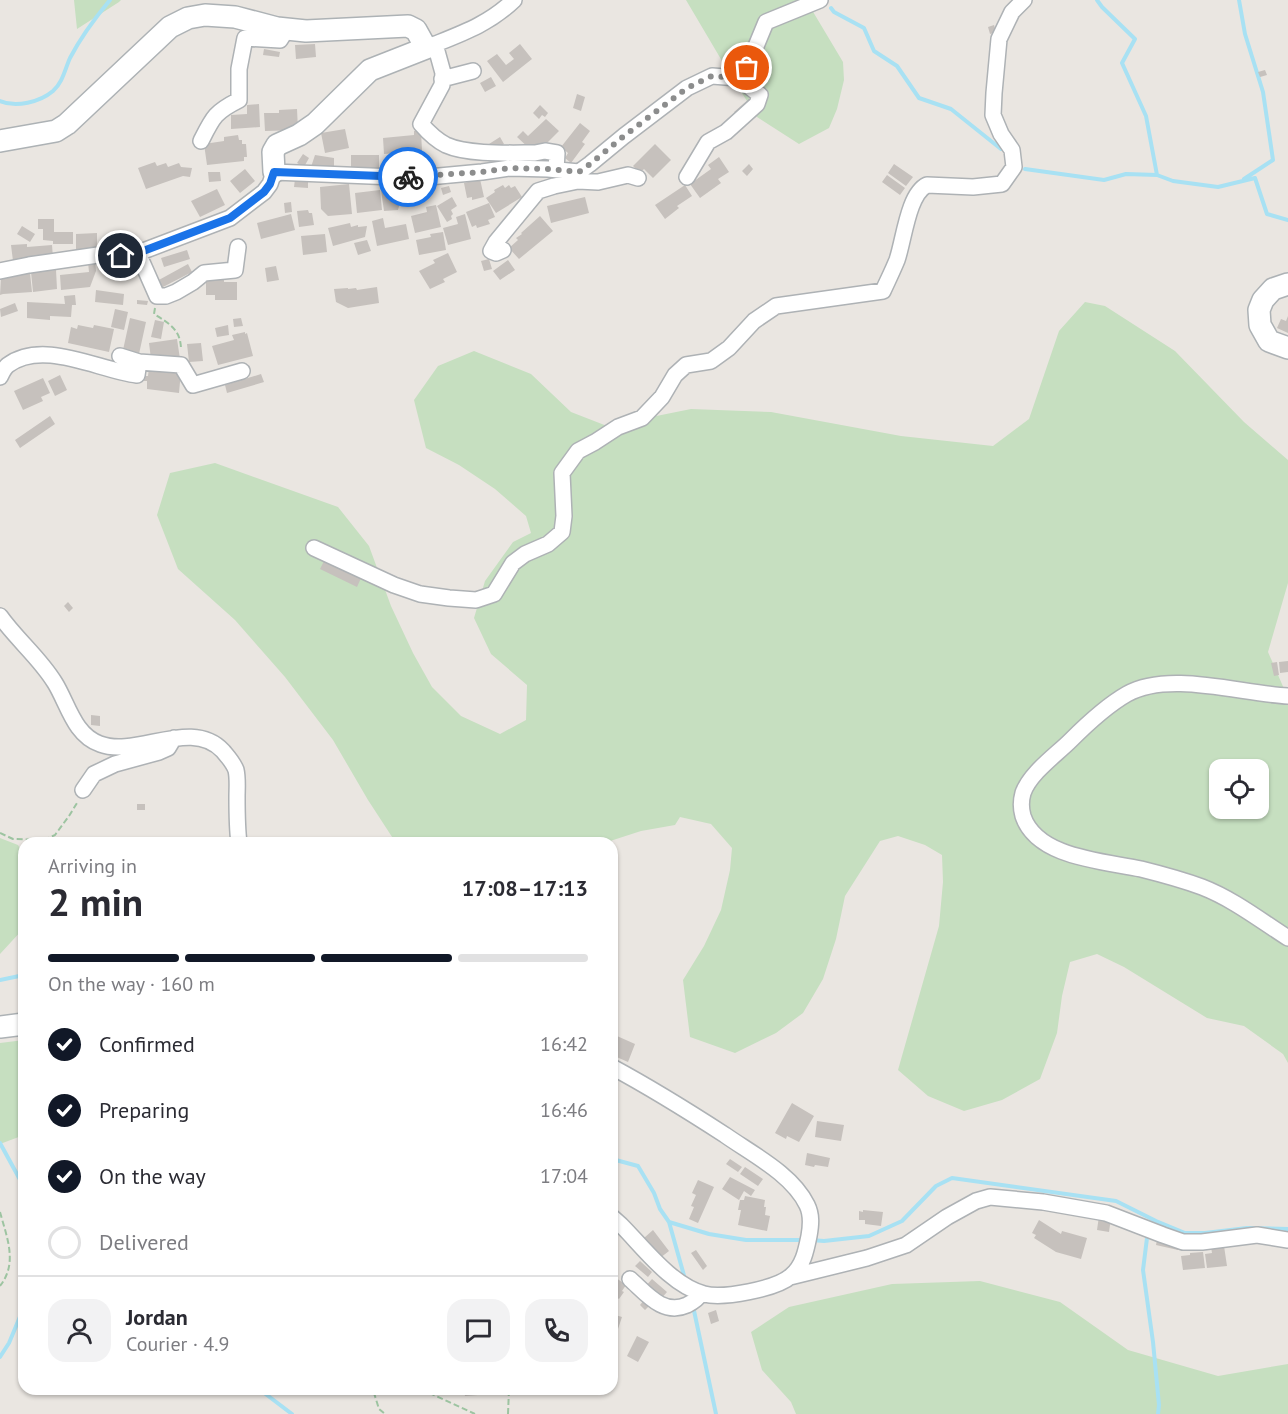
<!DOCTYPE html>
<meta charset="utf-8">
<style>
:root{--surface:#fff;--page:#f2f2f3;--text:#2b2b33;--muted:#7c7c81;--line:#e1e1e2;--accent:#111827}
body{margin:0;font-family:"PT Sans",sans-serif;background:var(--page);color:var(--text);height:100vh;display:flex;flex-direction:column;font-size:22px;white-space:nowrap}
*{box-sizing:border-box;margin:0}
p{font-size:20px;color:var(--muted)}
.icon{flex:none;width:33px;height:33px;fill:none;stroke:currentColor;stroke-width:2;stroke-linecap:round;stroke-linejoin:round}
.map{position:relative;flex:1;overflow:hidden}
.sheet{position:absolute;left:18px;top:837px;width:600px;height:558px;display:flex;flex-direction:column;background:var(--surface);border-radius:18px;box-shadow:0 2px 4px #0004}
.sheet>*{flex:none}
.fabs{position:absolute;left:1209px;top:759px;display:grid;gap:12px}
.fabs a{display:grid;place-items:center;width:60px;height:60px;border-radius:12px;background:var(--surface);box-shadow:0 2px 4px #0004;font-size:30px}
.pin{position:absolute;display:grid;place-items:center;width:51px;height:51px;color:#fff;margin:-26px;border:3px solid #fff;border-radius:50%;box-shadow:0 2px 6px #0007}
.courier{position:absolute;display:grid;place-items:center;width:60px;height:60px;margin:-30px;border:4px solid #1a73e8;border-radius:50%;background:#fff;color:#222;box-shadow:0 2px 8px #0007}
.head em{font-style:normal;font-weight:700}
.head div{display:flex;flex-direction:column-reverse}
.head{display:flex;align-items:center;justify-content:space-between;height:102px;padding:0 30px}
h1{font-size:39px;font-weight:700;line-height:45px}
.bar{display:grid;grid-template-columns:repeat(4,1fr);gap:9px 6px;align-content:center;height:72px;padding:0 30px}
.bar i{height:8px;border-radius:4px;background:var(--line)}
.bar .current{background:var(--accent)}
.bar p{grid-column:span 4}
.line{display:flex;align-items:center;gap:15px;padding:0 30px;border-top:2px solid var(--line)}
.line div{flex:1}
.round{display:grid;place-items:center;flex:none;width:63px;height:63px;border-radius:18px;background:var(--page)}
ol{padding:0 30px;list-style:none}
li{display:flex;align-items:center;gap:18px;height:66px}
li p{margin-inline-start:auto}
li .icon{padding:6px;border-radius:50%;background:var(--accent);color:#fff;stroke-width:4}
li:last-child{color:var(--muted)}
li i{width:33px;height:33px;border:3px solid var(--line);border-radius:50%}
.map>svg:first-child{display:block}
.green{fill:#c6dfc0;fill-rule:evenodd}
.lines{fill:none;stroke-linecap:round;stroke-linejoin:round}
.stream{stroke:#a8e1f3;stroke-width:4}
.building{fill:#c6c1bd}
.street-casing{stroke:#aeb2b5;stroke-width:18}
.secondary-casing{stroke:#adb2b5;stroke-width:24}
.path{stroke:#9dc4a1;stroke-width:2;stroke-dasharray:6 3;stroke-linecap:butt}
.street{stroke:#fff;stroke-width:15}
.secondary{stroke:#fff;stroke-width:21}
.done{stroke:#8c8d8d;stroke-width:6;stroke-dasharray:0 10.8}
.route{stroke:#1a73e8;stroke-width:8}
</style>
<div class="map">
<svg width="1288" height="1414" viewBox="0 0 1288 1414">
<rect width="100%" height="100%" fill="#eae6e1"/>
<path class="green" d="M74,0H121L119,2L77,29Z
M686,0H806L843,62L844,80L837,109L829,128L799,144L757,117L725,66Z
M1085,302L1105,306L1175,351L1244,422L1288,460V583L1268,652L1288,698V1063L1283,1054L1244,1026L1207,1018L1124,967L1097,954L1070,962L1062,996L1057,1033L1040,1079L1002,1100L964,1111L928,1096L898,1070L939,926L943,882L942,855L925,845L898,836L880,841L845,896L836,939L823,979L803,1013L776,1033L735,1053L690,1037L683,980L704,946L721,910L730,870L732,848L711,824L680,817L675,825L641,831L604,843H396L368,800L333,740L285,677L235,620L178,569L157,515L170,473L215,463L338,507L369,546L391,606L413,653L432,687L461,716L500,734L526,720L527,685L491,654L474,618L485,581L513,542L531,533L526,516L495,489L459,465L426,448L414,400L438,366L474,351L531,374L571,412L607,426L691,409L771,412L901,436L993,446L1029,419L1059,331ZM1220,770H1258V808H1220Z
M0,838L18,845L24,856V923L23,929L0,954Z
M24,1040V1135L0,1144V1043Z
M980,1281L1060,1302L1128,1350L1218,1376L1288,1364V1414H796L791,1402L762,1370L751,1332L789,1307L892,1284Z"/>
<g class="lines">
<path class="stream" d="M1097,0L1102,7L1135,39L1122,63L1146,116L1157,175
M1239,0L1245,34L1263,92L1273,160L1244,179
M831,8L834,12L864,28L874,51L897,66L919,98L951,109L1001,149
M0,101C16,108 40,102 53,91C63,82 65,69 70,58C81,37 95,18 110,0
M1025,169L1104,180L1126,174L1157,175L1173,181L1218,187L1255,178L1267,214L1288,220
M0,980L24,975
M0,1143L24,1187
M612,1159L638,1166L654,1193L660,1209L669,1222L709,1234L746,1240H803
M669,1222L685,1279
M1149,1234L1147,1238L1143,1270L1153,1342L1159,1405L1158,1414
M811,1240L824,1241L869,1236L902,1221L936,1186L952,1178L1116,1201L1156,1221L1185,1233H1205L1247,1228L1288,1229
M693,1306L716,1414
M0,1357L9,1343L24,1307
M257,1389L263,1392L292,1414"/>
</g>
<path class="building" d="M994,25L996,32L990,34L988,27Z
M315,44L316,57L296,59L295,45Z
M520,44L532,59L503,82L487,61L497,54L506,65L514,59L509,53Z
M264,49L280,52L279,57L263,55Z
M1265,70L1267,75L1260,77L1258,72Z
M491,77L496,86L485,92L480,83Z
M577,94L585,97L581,111L573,108Z
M750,98L753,102L738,115L734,112Z
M259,104L260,127L231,129V115L247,114V105Z
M540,105L548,113L545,117L542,115L539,119L533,113Z
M297,109L298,130L265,131L264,113H279V110Z
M546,119L559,131L542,148L531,150L517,137L523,131L528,136Z
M580,123L590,131L582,142L585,144L571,163L565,158L568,153L561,147Z
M345,129L349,148L325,153L321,133Z
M414,131H421L422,151L384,154L383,138L414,135Z
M238,135L239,140H242V144H246L247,157H244V161L207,165L204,144L224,141V137Z
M500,137L504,144L498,148H492L489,144Z
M655,144L671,160L653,178L644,169L640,173L633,166Z
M303,154L309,158L304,167L297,163Z
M315,155L334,158V166L311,167Z
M351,155H379V168L351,169Z
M719,157L729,172L718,179L721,183L700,198L690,184L711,169L708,165Z
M155,162L157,166L166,163L168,167L179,163L181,167L192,168L190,177L183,176L146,189L138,168Z
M749,164L753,169L747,176L742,171Z
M894,164L913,177L906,186L888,173Z
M245,169L255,181L240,193L230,181Z
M208,172H220L221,181L209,182Z
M887,175L905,188L900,195L882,182Z
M295,179L308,180V188L294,187Z
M480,179L484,197L472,200V197L467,198L464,183Z
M404,181L405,186L401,187L402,195L398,210L384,211L380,183Z
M427,182L430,196L410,201L409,193L411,192L410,186Z
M349,184L352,214L328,216L321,209L320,187Z
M503,185L505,188L509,185L511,188L515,186L522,197L496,213L486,198L495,192L494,190Z
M685,185L692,196L677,206L679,208L665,219L655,205Z
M449,186L451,192L443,195L441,188Z
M217,189L225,205L200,217L191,201Z
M380,190L382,210L357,213L355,193Z
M452,197L457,206L451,210L453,214L451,216L452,219L447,222L437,206Z
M585,197L589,213L551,223L547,206Z
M291,202L292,212L285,213L284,203Z
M489,203L495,217L488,220L490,224L477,228L476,225L472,227L466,212Z
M436,205L441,227L415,233L411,216L427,212L426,207Z
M308,210L309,213H312L314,225L299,227L297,211Z
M291,214L295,230L261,239L257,223Z
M465,214L471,239L448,245L443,228L458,224L456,217Z
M540,216L553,231L519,259L509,248L518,240L516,238L522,234L521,233Z
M383,218L385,228L406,224L409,239L377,246L372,221Z
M38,219H54V232H73V244H53V241L43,240V229H38Z
M350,223L351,227L358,225V227L367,226L365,237L333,246L328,228Z
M22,226L35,234L30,242L17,234Z
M443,232L446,250L419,255L416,240L431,237L430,234Z
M97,233V249H76V234Z
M325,234L327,252L303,255L301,236Z
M367,240L371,251L358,255L354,243Z
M27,244V247L52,245L53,258L13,261L11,245Z
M187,250L190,259L164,267L161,258Z
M448,253L457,272L443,279L445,282L430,289L419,271L435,263L433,260Z
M489,259L492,269L484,271L481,261Z
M508,260L515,270L500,280L493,271Z
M95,261L96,271L90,287L61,290L60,275L89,272L88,262Z
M188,264L192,272L161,288L157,281Z
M276,266L279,280L267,282L265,268Z
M56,270L57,289L33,292L31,272Z
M30,273L32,292L3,294L0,295L1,277Z
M206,279H224V282H237V300H215V295H206Z
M377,287L379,303L348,308L336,302L334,289L348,288V289L356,288L357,290Z
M96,290L124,294L123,305L95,302Z
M75,295L76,305H72L71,317L50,316V320L27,318V302L65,304L64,296Z
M137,300L148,301L147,305L137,304Z
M15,303L18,311L1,317L0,309Z
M115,309L128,312L124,330L111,327Z
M1288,316V333L1277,328L1281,319L1286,321Z
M130,318L146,322L139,354L123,350Z
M241,318L243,326L234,327L233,319Z
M155,320L164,322L161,339L151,337Z
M78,325L93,328L94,325L114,329L109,352L68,343L71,327L77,329Z
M228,325L229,335L217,337L215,328Z
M245,332V334L247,333L253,356L218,365L212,346L234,340L232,335Z
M177,339L180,359H151L149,343Z
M201,343L203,361L189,362L187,344Z
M149,367L181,371L179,393L147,389V381H144L145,376H148Z
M261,374L264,382L227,393L225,385Z
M60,375L67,390L55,396L48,381Z
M43,378L50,393L41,397L43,401L23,410L14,391Z
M50,416L55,424L20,448L15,440Z
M324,561L361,578L357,587L320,569Z
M68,602L73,608L69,612L64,606Z
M1288,661V672L1280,673L1279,662Z
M1277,662L1279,675L1274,676L1271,663Z
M91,715L100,716V726L91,725Z
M137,804H145V810H137Z
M617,1036L635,1044L628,1062L612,1055V1047Z
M792,1103L814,1116L799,1142L787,1136L786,1139L775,1133Z
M817,1121L844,1125L841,1141L815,1137Z
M807,1153L830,1158L828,1167L815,1165L814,1167L805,1165Z
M730,1159L742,1167L738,1172L726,1164Z
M745,1167L763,1179L758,1186L740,1174Z
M730,1177L755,1190L751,1196L744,1191L739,1200L722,1189Z
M698,1180L714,1187L698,1223L689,1219L694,1207L691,1206L696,1195L692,1193Z
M745,1196L765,1200L764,1207H766L765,1215L770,1216L767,1231L738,1225L741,1210H738L740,1200H744Z
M863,1210L883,1212L881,1226L865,1224V1220H859V1211L863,1212Z
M1099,1216L1111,1218L1109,1232L1097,1230Z
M1039,1220L1061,1234L1062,1231L1087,1238L1081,1259L1056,1252L1034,1238L1036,1235L1032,1233Z
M653,1230L669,1251L660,1258L644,1238Z
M1157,1240L1179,1248L1178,1250L1156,1245Z
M1224,1246L1227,1266L1207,1268L1205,1254L1212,1253L1211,1247Z
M696,1250L707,1266L703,1270L691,1253Z
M1203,1252L1205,1268L1183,1270L1181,1256L1190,1255V1253Z
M640,1261L652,1272L648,1277L635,1266Z
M612,1275L626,1285L622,1291L624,1292L619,1299L612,1294Z
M652,1279L667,1292L660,1300L645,1287Z
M644,1300L650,1305L645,1310L640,1305Z
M716,1310L719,1321L711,1324L708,1313Z
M612,1314L622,1317L617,1332L612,1331Z
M637,1336L649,1342L638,1362L627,1356Z
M464,1389H502L503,1393L465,1396Z"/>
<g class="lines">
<g class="street-casing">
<path id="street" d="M435,44L443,73L442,85L421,124C428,132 436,140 446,145C468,155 511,153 535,153L545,151L557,153L556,170
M428,47C460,34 488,25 514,0
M442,79L473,71
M201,141C213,117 215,112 239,100V69L245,38L280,40L287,29
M687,177L708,142L726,132L757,104L760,95L738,78
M503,250L496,253L491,251L496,242L538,191L554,186L578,181L598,182L628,175L638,178
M138,253L157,296H166L176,292L193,282L204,273L235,270L238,247
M0,271L29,265L98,255H131L138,253L230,218L264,192L270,184L274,172L418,178L482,172L510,168L548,169L579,172L590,164L624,136L687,88L712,76L738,78L747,68L766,22L820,0
M120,356L139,362L181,365L193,385L242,371
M0,377C2,373 4,368 8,365C43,339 98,370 137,375L139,362
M314,548L394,585L420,594L449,598L476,600L494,594L513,563L525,554L548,544L562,532L564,516L562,473L578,451L595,442L618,427L642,418L662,397L675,375L686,365L711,361L729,348L754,321L776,306L883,291C888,280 893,270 897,260C904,240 908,194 927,185L973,187L1002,184L1014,167L1012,150L1001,134L993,115L994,93L999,39L1012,12L1024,0
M0,616C17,640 40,658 55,683C68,704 74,735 100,744C137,758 192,717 223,751C228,757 233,762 236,770C238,778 237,789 237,797C237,813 237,828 239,843
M1288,696C1242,694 1169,670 1127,694C1106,706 1088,723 1071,740C1056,755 1030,773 1023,793C1021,800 1021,809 1023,816C1037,858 1104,861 1141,869C1161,874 1183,880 1202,887C1233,899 1260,920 1288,938
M83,790L94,774L115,764L159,752L168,748L174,738
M612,1067C651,1088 688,1111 725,1135C752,1154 792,1174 807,1205C812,1215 811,1225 809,1236C806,1251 803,1266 791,1276C776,1289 723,1299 704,1294C671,1285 644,1248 621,1225L612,1217
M790,1277L867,1258L906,1245L947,1217L976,1201L990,1197L1043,1202L1106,1213L1163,1235L1183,1242H1202L1257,1235L1288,1240
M630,1279C646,1293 663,1316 687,1305C693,1302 698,1299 701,1293"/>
</g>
<g class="secondary-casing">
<path id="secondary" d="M0,141L56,131L67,124L170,27L188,18L205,15L235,17L277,28L306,31L408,26L416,30L426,48L370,70L315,124L299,135L277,145L273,152L274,172
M1288,284L1273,289L1263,300L1259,310L1260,325L1269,341L1288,348
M0,1027L24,1024"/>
</g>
<path class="path" d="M155,308L154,314C170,324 181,330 181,350
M0,833L13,839L44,840L55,835L69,816L77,803
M0,1212C7,1238 18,1263 0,1286
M612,1268L620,1271
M365,1389L374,1393L379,1409L385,1414
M421,1389L475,1414
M508,1414L509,1389"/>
<use href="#street" class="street"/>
<use href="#secondary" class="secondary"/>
</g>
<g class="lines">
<path class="done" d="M408,177L482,172L510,168L548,169L579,172L590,164L624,136L687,88L712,76L738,78L747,68"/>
<path class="route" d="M121,256L138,253L230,218L264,192L270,184L274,172L408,177"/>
</g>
</svg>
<div class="fabs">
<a><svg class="icon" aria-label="locate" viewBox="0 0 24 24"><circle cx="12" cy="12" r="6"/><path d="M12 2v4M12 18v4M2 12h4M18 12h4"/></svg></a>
</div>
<div class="pin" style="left:747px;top:68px;background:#ea580c"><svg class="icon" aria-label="bag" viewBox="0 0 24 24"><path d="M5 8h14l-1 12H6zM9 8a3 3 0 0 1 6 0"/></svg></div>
<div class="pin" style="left:121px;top:256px;background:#1f2937"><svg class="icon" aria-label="home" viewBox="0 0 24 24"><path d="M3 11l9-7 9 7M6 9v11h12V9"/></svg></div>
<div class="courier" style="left:408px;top:177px"><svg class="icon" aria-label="bike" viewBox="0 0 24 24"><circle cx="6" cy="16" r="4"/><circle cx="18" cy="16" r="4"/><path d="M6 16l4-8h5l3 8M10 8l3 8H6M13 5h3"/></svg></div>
<section class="sheet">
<div class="head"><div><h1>2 min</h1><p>Arriving in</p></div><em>17:08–17:13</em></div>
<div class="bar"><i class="current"></i><i class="current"></i><i class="current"></i><i></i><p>On the way · 160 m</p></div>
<ol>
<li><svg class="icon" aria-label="check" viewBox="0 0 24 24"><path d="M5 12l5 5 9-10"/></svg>Confirmed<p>16:42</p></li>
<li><svg class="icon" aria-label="check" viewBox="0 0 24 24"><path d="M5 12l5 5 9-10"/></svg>Preparing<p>16:46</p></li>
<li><svg class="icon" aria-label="check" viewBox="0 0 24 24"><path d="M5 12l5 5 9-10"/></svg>On the way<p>17:04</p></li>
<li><i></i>Delivered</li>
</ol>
<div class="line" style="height:108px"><a class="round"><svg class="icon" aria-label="person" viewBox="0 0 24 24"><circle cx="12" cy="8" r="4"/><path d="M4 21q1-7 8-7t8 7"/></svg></a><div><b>Jordan</b><p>Courier · 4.9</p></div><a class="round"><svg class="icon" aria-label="chat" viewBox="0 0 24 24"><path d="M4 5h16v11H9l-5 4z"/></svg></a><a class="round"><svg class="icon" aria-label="phone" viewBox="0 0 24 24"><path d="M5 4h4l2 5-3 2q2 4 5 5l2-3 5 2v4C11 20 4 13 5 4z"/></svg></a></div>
</section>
</div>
